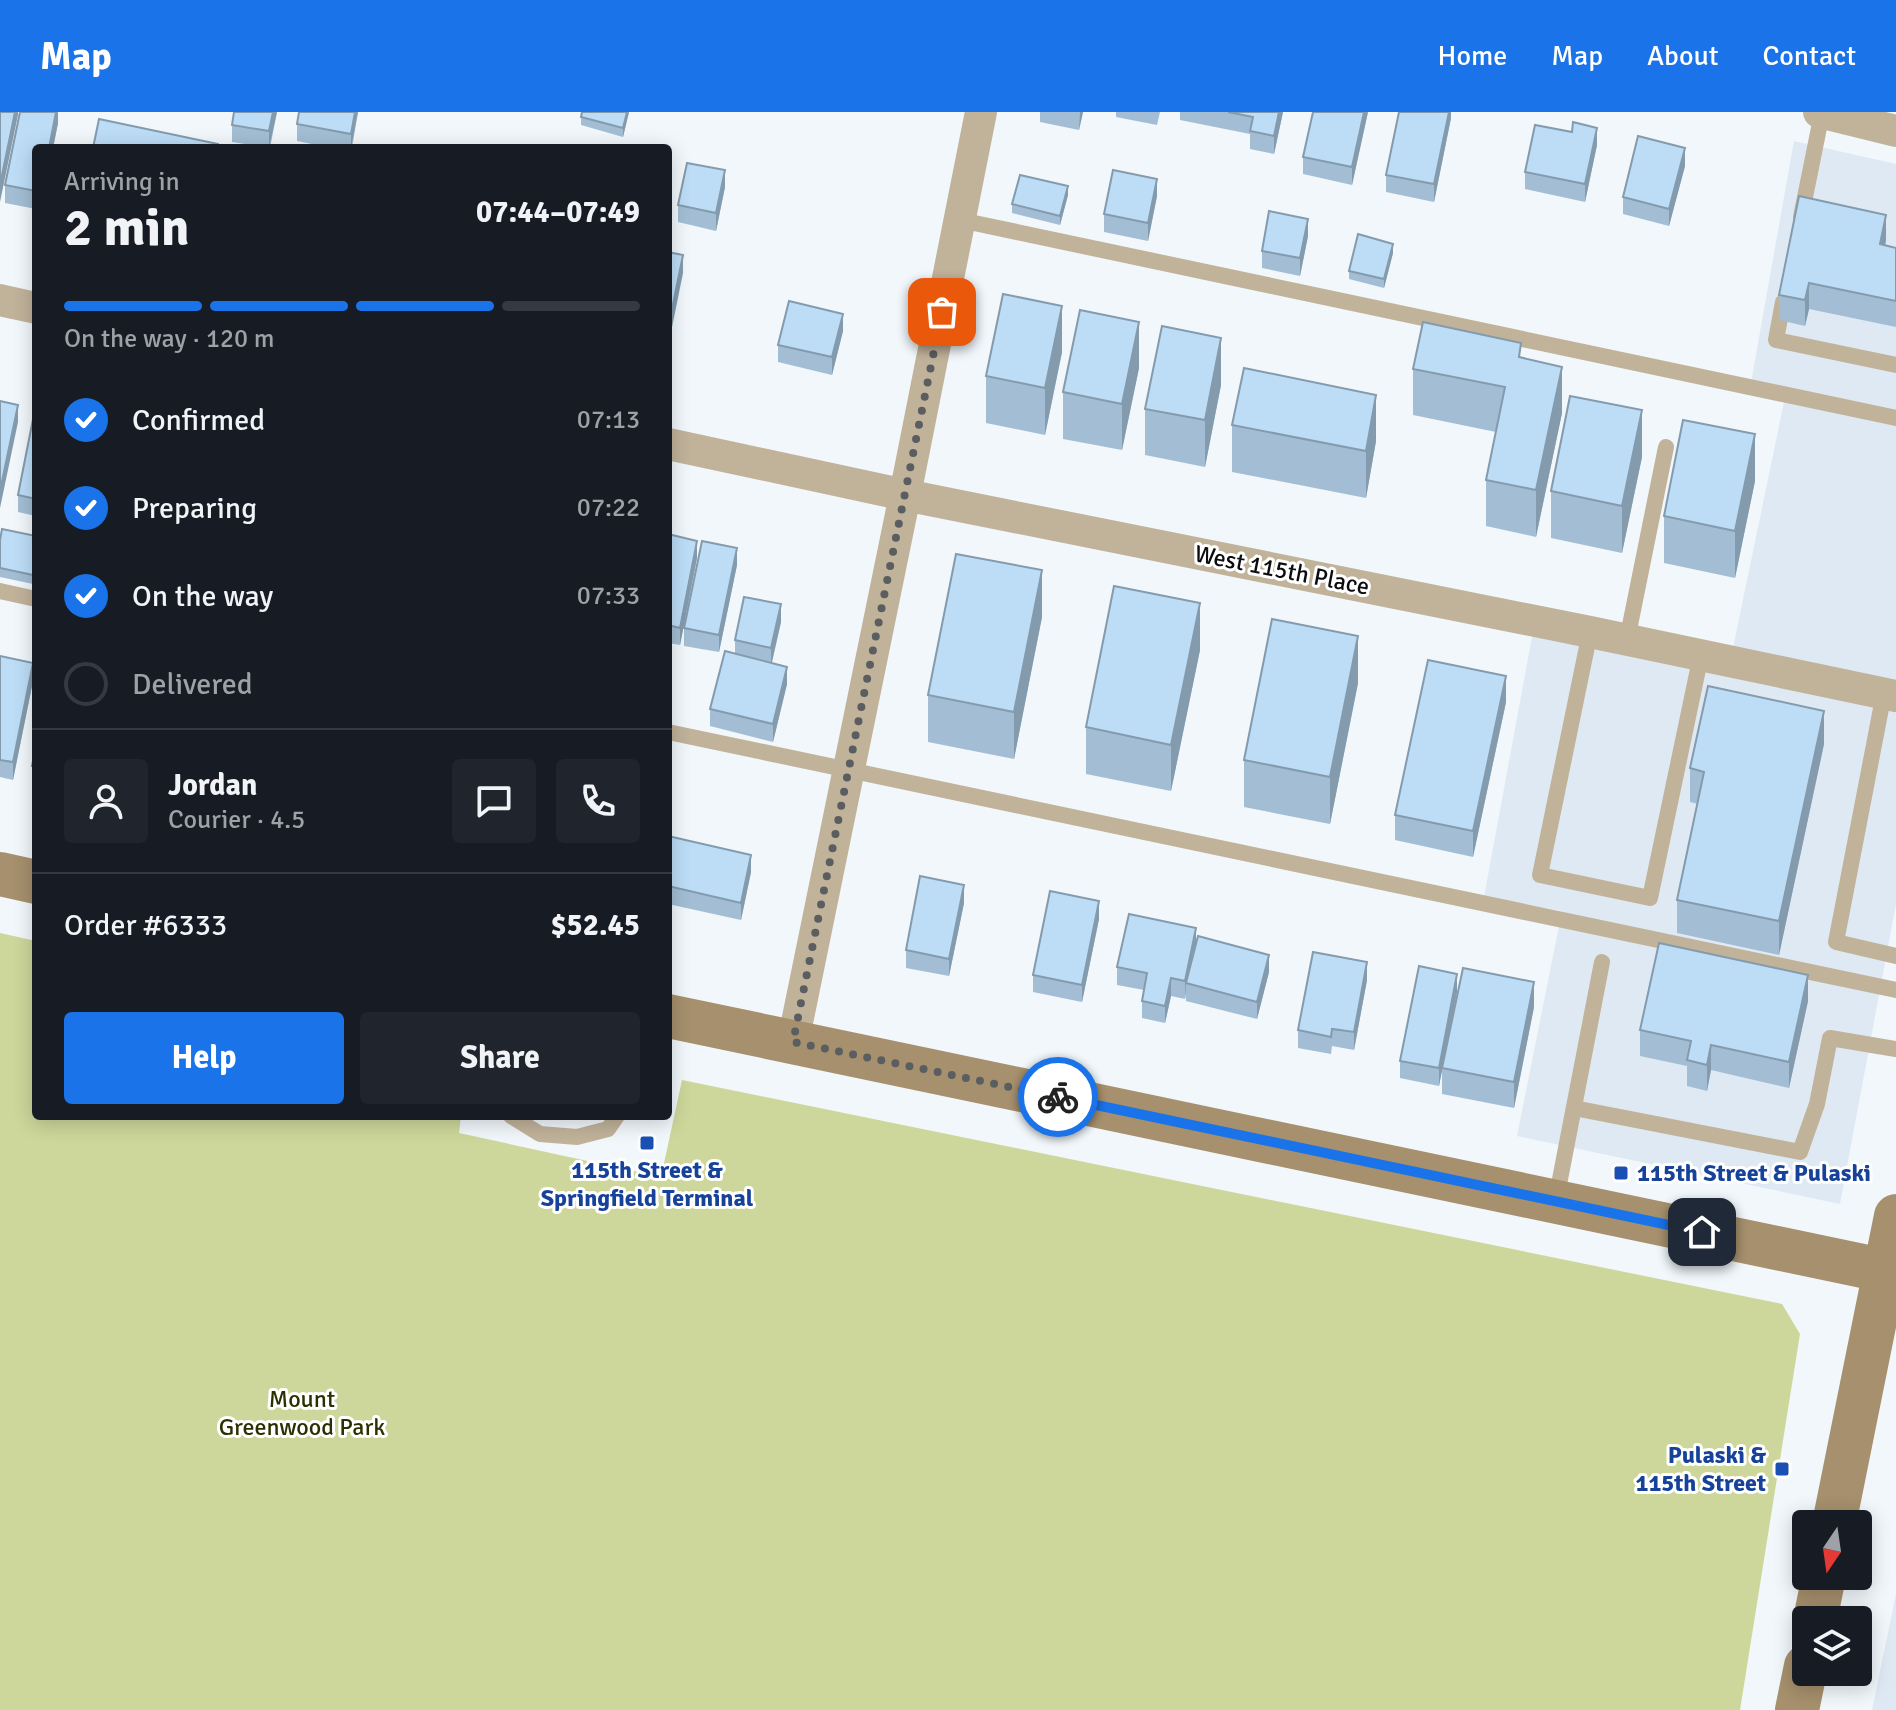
<!DOCTYPE html>
<meta charset="utf-8">
<style>
:root{--surface:#171b24;--page:#20242c;--text:#f1f3f6;--muted:#9ea1a6;--line:#363941;--accent:#1a73e8}
body{margin:0;font-family:Signika,sans-serif;background:var(--page);color:var(--text);height:100vh;display:flex;flex-direction:column;font-size:30px;white-space:nowrap}
*{box-sizing:border-box;margin:0}
p{font-size:26px;color:var(--muted)}
.icon{flex:none;width:44px;height:44px;fill:none;stroke:currentColor;stroke-width:2;stroke-linecap:round;stroke-linejoin:round}
.map{position:relative;flex:1;overflow:hidden}
.panel{position:absolute;left:32px;top:32px;width:640px;height:976px;display:flex;flex-direction:column;background:var(--surface);border-radius:8px;box-shadow:0 4px 20px #0003}
.panel>*{flex:none}
.needle{width:52px;rotate:193deg}
.tools{position:absolute;left:1792px;top:1398px;display:grid;gap:16px}
.tools a{display:grid;place-items:center;width:80px;height:80px;border-radius:8px;background:var(--surface);box-shadow:0 4px 20px #0003;font-size:40px}
.pin{position:absolute;display:grid;place-items:center;width:68px;height:68px;color:#fff;margin:-34px;border-radius:16px;box-shadow:0 4px 12px #0006}
.courier{position:absolute;display:grid;place-items:center;width:80px;height:80px;margin:-40px;border:6px solid #1a73e8;border-radius:50%;background:#fff;color:#222;box-shadow:0 2px 10px #0007}
.headline em{font-style:normal;font-weight:700}
.headline div{display:flex;flex-direction:column-reverse}
.headline{display:flex;align-items:center;justify-content:space-between;height:136px;padding:0 32px}
h1{font-size:52px;font-weight:700;line-height:60px}
.bar{display:grid;grid-template-columns:repeat(4,1fr);gap:12px 8px;align-content:center;height:96px;padding:0 32px}
.bar i{height:10px;border-radius:6px;background:var(--line)}
.bar .active{background:var(--accent)}
.bar p{grid-column:span 4}
.line{display:flex;align-items:center;gap:20px;padding:0 32px;border-top:2px solid var(--line)}
.line div{flex:1}
.round{display:grid;place-items:center;flex:none;width:84px;height:84px;border-radius:8px;background:var(--page)}
ol{padding:0 32px;list-style:none}
li{display:flex;align-items:center;gap:24px;height:88px}
li p{margin-inline-start:auto}
li .icon{padding:8px;border-radius:50%;background:var(--accent);color:#fff;stroke-width:4}
li:last-child{color:var(--muted)}
li i{width:44px;height:44px;border:4px solid var(--line);border-radius:50%}
.cta{display:flex;gap:16px;margin-top:auto;padding:16px 32px}
.cta a{flex:1;height:92px;border-radius:8px;background:var(--accent);color:#fff;font-size:32px;font-weight:700;line-height:92px;text-align:center}
.cta a+a{background:var(--page);color:var(--text)}
header{display:flex;align-items:center;gap:48px;box-sizing:border-box;height:112px;padding:0 40px;background:var(--accent);color:#fff}
header strong{font-size:38px}
nav{display:flex;gap:44px;margin-inline-start:auto;font-size:28px}
.map>svg:first-child{display:block}
.built{fill:#dfe9f3}
.green{fill:#cdd79b}
.lines{fill:none;stroke-linecap:round;stroke-linejoin:round}
.lane{stroke:#c1b29a;stroke-width:16}
.street{stroke:#c1b29a;stroke-width:32}
.secondary{stroke:#a6906d;stroke-width:44}
.wall{fill:#a3bed4}
.shaded-wall{fill:#849bad}
.building{fill:#bdddf7;stroke:#849bad;stroke-width:2}
.done{stroke:#5b5e60;stroke-width:8;stroke-dasharray:0 14.4}
.route{stroke:#1a73e8;stroke-width:10}
.transit-dot{fill:#1a4fb4;stroke:#fff;stroke-width:3}
.labels{text-anchor:middle;stroke-width:6;stroke-linejoin:round;paint-order:stroke}
.street-label{font-size:24px;fill:#0a0c0d;stroke:#fff}
.transit-label{font-size:24px;font-weight:bold;fill:#164399;stroke:#fff}
.park-label{font-size:24px;fill:#2c3000;stroke:#fff}
</style>
<header>
<strong>Map</strong>
<nav><a>Home</a><a>Map</a><a>About</a><a>Contact</a></nav>
</header>
<div class="map">
<svg width="1896" height="1598" viewBox="0 0 1896 1598">
<rect width="100%" height="100%" fill="#f1f7fb"/>
<path class="built" d="M1794,29L1896,52V792L1840,1092L1517,1024L1562,799L1484,785L1534,514L1729,555L1784,290L1749,282Z
M1896,1482V1598H1872Z"/>
<path class="green" d="M0,821L36,829V1004H461L459,1021L661,1065L682,968L1782,1192L1800,1222L1740,1598H0Z"/>
<g class="lines">
<path class="lane" d="M1801,105L1822,1
M960,108L1896,306
M1783,190L1776,228L1896,253
M0,479L36,487
M1590,520L1540,763L1650,786L1701,543
M1627,528L1666,335
M1884,581L1836,830L1896,844
M668,620L1896,878
M1574,996L1800,1040L1817,992L1830,926L1896,937
M511,1004L540,1022L577,1025L608,1017L617,1004
M1556,1088L1602,850"/>
<path class="street" d="M1819,0L1896,19
M0,188L36,196
M668,332L905,383L1590,520L1896,584
M793,930L905,383L981,0"/>
<path class="secondary" d="M0,762L36,770
M668,904L1896,1161
M1834,1412L1896,1104
M1815,1508L1824,1464
M1797,1598L1806,1554"/>
</g>
<path class="wall" d="M58,0V11L53,36H36V97L5,91V73Z
M234,0H277L270,36L232,30V13Z
M299,0H358L352,36H331L297,29V12Z
M629,0L623,25L581,13V5Z
M1040,0H1083L1079,18L1040,10Z
M1116,0H1160L1157,13L1116,5Z
M1180,0H1283L1274,42L1250,37V22L1180,8Z
M1368,0L1352,73L1303,62V45Z
M1451,0V6L1434,90L1386,80V63Z
M1597,33L1585,90L1525,77V60Z
M1685,54L1669,114L1623,102V85Z
M725,75L716,119L678,110V93Z
M1068,83L1060,113L1012,101V92Z
M1157,84L1148,129L1104,120V102Z
M1308,124L1300,164L1262,156V139Z
M1886,128L1885,134L1896,136V215L1809,197L1805,214L1779,208V183Z
M1393,141L1384,176L1349,167V159Z
M843,219L832,263L778,250V233Z
M1062,240L1045,323L986,311V264Z
M1521,246L1562,301L1536,425L1486,414V368L1496,320L1413,303V257Z
M1139,256L1122,338L1063,327V280Z
M1221,273L1205,355L1145,343V297Z
M36,297V404L18,400V383Z
M1232,313L1376,329L1366,386L1232,360Z
M1642,345L1622,441L1551,426V379Z
M1755,369L1735,466L1664,451V404Z
M668,422L697,446L680,533L668,531Z
M36,424L33,472L0,465V428Z
M737,453L719,540L684,534V516Z
M1042,505L1014,647L928,630V583Z
M781,510L772,551L787,572L773,630L710,614V597L735,541V528Z
M1200,538L1171,679L1086,662V615Z
M0,544L33,569L13,668L0,665Z
M1358,571L1330,712L1244,695V648Z
M1506,590L1473,745L1395,728V703Z
M1824,632L1779,843L1677,821V788L1698,692L1690,690V656Z
M36,634V672H32V654Z
M668,724L751,760L741,808L668,792Z
M964,791L949,864L906,856V838Z
M1099,807L1082,890L1033,880V863Z
M1196,832L1269,860L1257,907L1186,889V882L1185,887L1171,884L1165,911L1142,906V889L1144,878L1117,873V855Z
M1367,868L1354,938L1332,934L1331,942L1298,936V918Z
M1457,880L1439,974L1400,966V949Z
M1808,889L1789,976L1711,958L1707,979L1687,974V954L1640,944V918Z
M1534,895L1514,996L1442,982V956Z"/>
<path class="shaded-wall" d="M15,0H18V3L0,90V73Z
M56,0H58V11L53,36H49Z
M273,0H277L269,36V19Z
M355,0H358L351,36V22Z
M627,0H629L623,25V16Z
M1080,0H1083L1079,18Z
M1279,0H1283L1274,42V24Z
M1364,0H1368L1352,73V55Z
M1449,0H1451V6L1434,90V72Z
M1597,16V33L1585,90V72Z
M1685,36V54L1669,114V97Z
M725,58V75L716,119V101Z
M1157,67V84L1148,129V111Z
M1068,74V83L1060,113V104Z
M1886,103V128L1880,158V132Z
M1308,107V124L1300,164V146Z
M1393,132V141L1384,176V167Z
M683,143V161L668,235V217Z
M1809,171V197L1805,214V188Z
M1062,194V240L1045,323V276Z
M843,202V219L832,263V245Z
M1139,210V256L1122,338V292Z
M1221,226V273L1205,355V308Z
M1562,255V301L1536,425V378Z
M1376,283V329L1366,386V339Z
M18,293V310L0,396V379Z
M1642,298V345L1622,441V394Z
M1755,322V369L1735,466V419Z
M697,429V446L680,533V516Z
M737,436V453L719,540V523Z
M1042,458V505L1014,647V600Z
M1200,491V538L1171,679V633Z
M781,492V510L771,553V536Z
M1358,524V571L1330,712V665Z
M33,551V569L13,668V650Z
M787,555V572L773,630V612Z
M1506,564V590L1473,745V719Z
M1824,599V632L1779,843V809Z
M751,743V760L741,808V791Z
M964,773V791L949,864V847Z
M1099,789V807L1082,890V873Z
M1196,816V834L1186,871L1185,887V869Z
M1269,843V860L1257,907V890Z
M1367,850V868L1354,938V920Z
M1457,862V880L1439,974V956Z
M1808,863V889L1789,976V950Z
M1171,866V884L1165,911V894Z
M1534,870V895L1514,996V970Z
M1711,933V958L1707,979V953Z"/>
<path class="building" d="M0,0H15L0,73Z
M20,0H56L49,36H36V79L5,73Z
M234,0H273L269,19L232,13Z
M299,0H355L351,22L297,12Z
M582,0H627L623,16L581,5Z
M1228,0H1279L1274,24L1250,19L1253,5Z
M1313,0H1364L1352,55L1303,45Z
M1399,0H1449L1434,72L1386,63Z
M99,7L218,32L217,36H93Z
M1573,10L1597,16L1585,72L1525,60L1535,13L1572,20Z
M1638,24L1685,36L1669,97L1623,85Z
M687,51L725,58L716,101L678,93Z
M1113,58L1157,67L1148,111L1104,102Z
M1020,63L1068,74L1060,104L1012,92Z
M1799,84L1886,103L1880,132L1896,136V189L1809,171L1805,188L1779,183Z
M1269,99L1308,107L1300,146L1262,139Z
M1358,122L1393,132L1384,167L1349,159Z
M668,140L683,143L668,217Z
M1003,182L1062,194L1045,276L986,264Z
M789,189L843,202L832,245L778,233Z
M1080,198L1139,210L1122,292L1063,280Z
M1423,210L1521,231L1519,245L1562,255L1536,378L1486,368L1505,275L1413,257Z
M1162,214L1221,226L1205,308L1145,297Z
M1244,256L1376,283L1366,339L1232,313Z
M1570,284L1642,298L1622,394L1551,379Z
M0,289L18,293L0,379Z
M35,297H36V387L18,383Z
M1683,308L1755,322L1735,419L1664,404Z
M2,417L36,424V449L33,463L0,456V428Z
M668,422L697,429L680,516L668,513Z
M702,429L737,436L719,523L684,516Z
M956,442L1042,458L1014,600L928,583Z
M1114,474L1200,491L1171,633L1086,615Z
M744,485L781,492L771,536L735,528Z
M1272,507L1358,524L1330,665L1244,648Z
M725,539L787,555L773,612L710,597Z
M0,544L33,551L13,650L0,648Z
M1428,548L1506,564L1473,719L1395,703Z
M1708,574L1824,599L1779,809L1677,788L1704,660L1690,656Z
M36,634V655L32,654Z
M668,724L751,743L741,791L668,774Z
M920,764L964,773L949,847L906,838Z
M1050,779L1099,789L1082,873L1033,863Z
M1129,802L1196,816L1185,869L1171,866L1165,894L1142,889L1147,861L1117,855Z
M1198,824L1269,843L1257,890L1186,871Z
M1659,831L1808,863L1789,950L1711,933L1707,953L1687,948L1691,929L1640,918Z
M1313,840L1367,850L1354,920L1332,917L1331,925L1298,918Z
M1419,854L1457,862L1439,956L1400,949Z
M1463,856L1534,870L1514,970L1442,956Z"/>
<g class="lines">
<path class="done" d="M942,200L793,930L1058,985"/>
<path class="route" d="M1058,985L1702,1120"/>
</g>
<g class="transit-dot">
<rect x="639" y="1023" width="16" height="16" rx="4"/>
<rect x="1613" y="1053" width="16" height="16" rx="4"/>
<rect x="1774" y="1349" width="16" height="16" rx="4"/>
</g>
<g class="labels">
<g class="street-label">
<text transform="translate(1282 458) rotate(11)" y="8">West 115th Place</text>
</g>
<g class="transit-label">
<text x="647" y="1066">115th Street &amp;<tspan x="647" dy="28">Springfield Terminal</tspan></text>
<text x="1637" y="1069" text-anchor="start">115th Street &amp; Pulaski</text>
<text x="1766" y="1351" text-anchor="end">Pulaski &amp;<tspan x="1766" dy="28">115th Street</tspan></text>
</g>
<g class="park-label">
<text x="302" y="1295">Mount<tspan x="302" dy="28">Greenwood Park</tspan></text>
</g>
</g>
</svg>
<div class="tools">
<a><svg class="needle" viewBox="-14 -14 28 28"><path d="M0-13l5 13h-10z" fill="#e53935"/><path d="M0 13l5-13h-10z" fill="#9ea1a6"/></svg></a>
<a><svg class="icon" aria-label="layers" viewBox="0 0 24 24"><path d="M12 4l9 5-9 5-9-5zM3 14l9 5 9-5"/></svg></a>
</div>
<div class="pin" style="left:942px;top:200px;background:#ea580c"><svg class="icon" aria-label="bag" viewBox="0 0 24 24"><path d="M5 8h14l-1 12H6zM9 8a3 3 0 0 1 6 0"/></svg></div>
<div class="pin" style="left:1702px;top:1120px;background:#1f2937"><svg class="icon" aria-label="home" viewBox="0 0 24 24"><path d="M3 11l9-7 9 7M6 9v11h12V9"/></svg></div>
<div class="courier" style="left:1058px;top:985px"><svg class="icon" aria-label="bike" viewBox="0 0 24 24"><circle cx="6" cy="16" r="4"/><circle cx="18" cy="16" r="4"/><path d="M6 16l4-8h5l3 8M10 8l3 8H6M13 5h3"/></svg></div>
<section class="panel">
<div class="headline"><div><h1>2 min</h1><p>Arriving in</p></div><em>07:44–07:49</em></div>
<div class="bar"><i class="active"></i><i class="active"></i><i class="active"></i><i></i><p>On the way · 120 m</p></div>
<ol>
<li><svg class="icon" aria-label="check" viewBox="0 0 24 24"><path d="M5 12l5 5 9-10"/></svg>Confirmed<p>07:13</p></li>
<li><svg class="icon" aria-label="check" viewBox="0 0 24 24"><path d="M5 12l5 5 9-10"/></svg>Preparing<p>07:22</p></li>
<li><svg class="icon" aria-label="check" viewBox="0 0 24 24"><path d="M5 12l5 5 9-10"/></svg>On the way<p>07:33</p></li>
<li><i></i>Delivered</li>
</ol>
<div class="line" style="height:144px"><a class="round"><svg class="icon" aria-label="person" viewBox="0 0 24 24"><circle cx="12" cy="8" r="4"/><path d="M4 21q1-7 8-7t8 7"/></svg></a><div><b>Jordan</b><p>Courier · 4.5</p></div><a class="round"><svg class="icon" aria-label="chat" viewBox="0 0 24 24"><path d="M4 5h16v11H9l-5 4z"/></svg></a><a class="round"><svg class="icon" aria-label="phone" viewBox="0 0 24 24"><path d="M5 4h4l2 5-3 2q2 4 5 5l2-3 5 2v4C11 20 4 13 5 4z"/></svg></a></div>
<div class="line" style="height:104px"><div>Order #6333</div><b>$52.45</b></div>
<div class="cta"><a>Help</a><a>Share</a></div>
</section>
</div>
